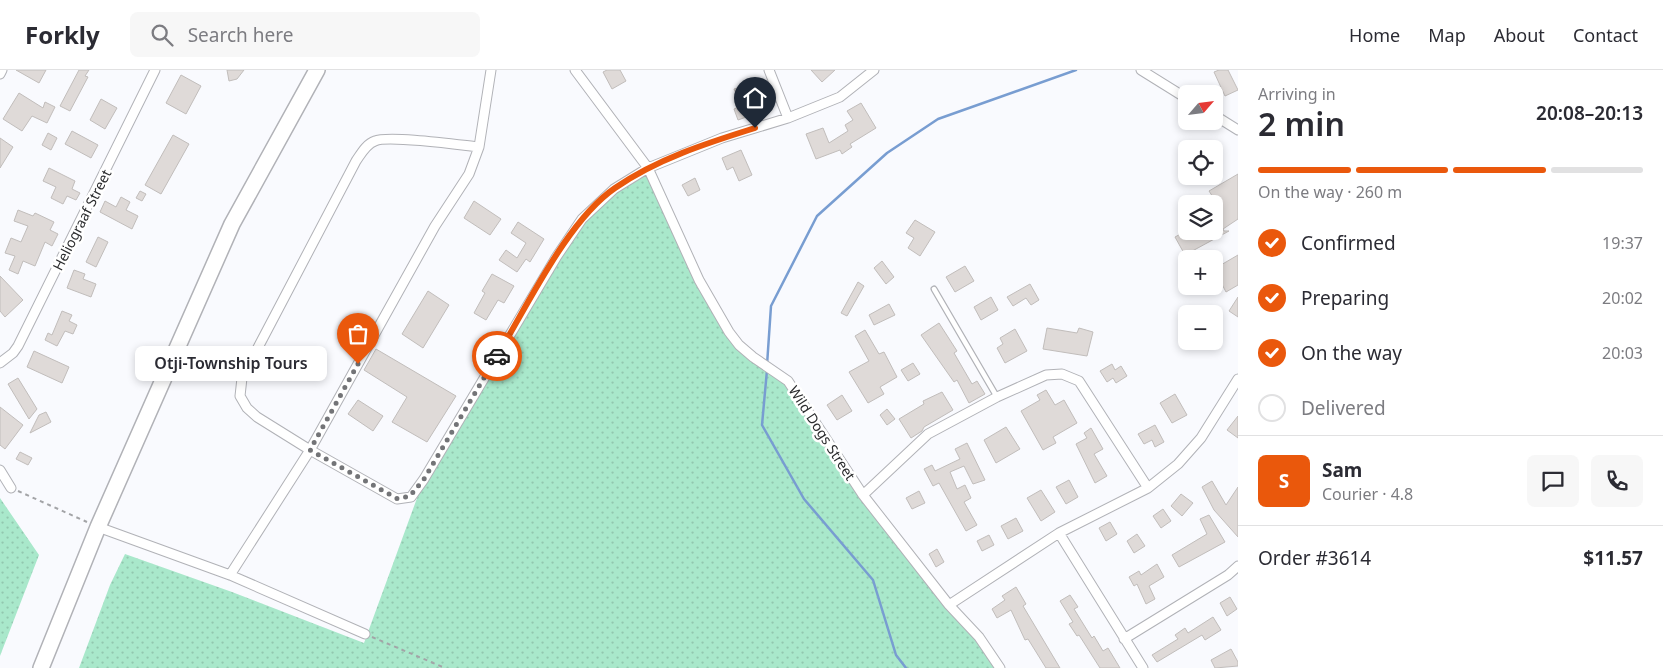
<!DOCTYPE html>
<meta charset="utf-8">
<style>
:root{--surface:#fff;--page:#f7f7f7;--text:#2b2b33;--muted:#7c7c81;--line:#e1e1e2;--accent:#ea580c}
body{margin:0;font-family:"Noto Sans",sans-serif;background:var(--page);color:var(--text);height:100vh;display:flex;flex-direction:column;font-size:19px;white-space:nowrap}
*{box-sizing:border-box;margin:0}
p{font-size:16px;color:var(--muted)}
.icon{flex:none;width:28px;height:28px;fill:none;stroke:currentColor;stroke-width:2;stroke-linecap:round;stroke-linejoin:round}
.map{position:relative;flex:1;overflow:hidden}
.side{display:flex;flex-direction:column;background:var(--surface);width:425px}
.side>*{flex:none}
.needle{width:32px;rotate:62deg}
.fabs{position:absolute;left:1178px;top:15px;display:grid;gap:10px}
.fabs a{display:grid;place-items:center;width:45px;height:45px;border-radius:8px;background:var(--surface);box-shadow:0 2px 8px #0003;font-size:25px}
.pin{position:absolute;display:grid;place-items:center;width:42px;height:42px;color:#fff;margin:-51px -21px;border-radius:50% 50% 50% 0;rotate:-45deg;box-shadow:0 0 5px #0007}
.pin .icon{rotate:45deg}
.courier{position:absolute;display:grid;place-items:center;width:50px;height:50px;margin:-25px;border:4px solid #ea580c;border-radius:50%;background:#fff;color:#222;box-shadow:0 1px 6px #0007}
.bubble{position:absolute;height:35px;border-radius:8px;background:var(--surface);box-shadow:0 2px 8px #0003;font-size:16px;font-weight:600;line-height:35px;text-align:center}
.head em{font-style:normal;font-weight:600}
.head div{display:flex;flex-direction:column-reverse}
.head{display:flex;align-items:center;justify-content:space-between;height:85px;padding:0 20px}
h1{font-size:32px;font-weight:600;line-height:38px}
.bar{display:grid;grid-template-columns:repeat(4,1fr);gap:8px 5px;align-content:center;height:60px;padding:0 20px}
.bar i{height:6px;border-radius:4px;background:var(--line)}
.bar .on{background:var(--accent)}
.bar p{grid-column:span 4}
.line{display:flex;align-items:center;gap:12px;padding:0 20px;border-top:1px solid var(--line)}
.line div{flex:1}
.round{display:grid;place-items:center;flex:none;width:52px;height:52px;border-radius:8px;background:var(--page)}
ol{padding:0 20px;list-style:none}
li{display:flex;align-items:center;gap:15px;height:55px}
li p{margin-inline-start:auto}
li .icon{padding:5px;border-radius:50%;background:var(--accent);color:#fff;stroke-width:4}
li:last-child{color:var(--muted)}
li i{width:28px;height:28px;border:2px solid var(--line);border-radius:50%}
header{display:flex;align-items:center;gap:30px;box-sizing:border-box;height:70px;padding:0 25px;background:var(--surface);border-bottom:1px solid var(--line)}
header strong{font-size:24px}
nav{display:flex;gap:28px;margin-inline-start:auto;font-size:18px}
.search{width:350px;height:45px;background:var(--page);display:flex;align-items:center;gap:12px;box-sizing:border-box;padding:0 18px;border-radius:8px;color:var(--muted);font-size:19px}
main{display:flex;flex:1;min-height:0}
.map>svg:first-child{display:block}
.grass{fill:url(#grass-dots)}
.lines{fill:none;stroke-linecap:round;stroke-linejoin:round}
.stream{stroke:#789dd1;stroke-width:2.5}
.building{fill:#dfdad8;stroke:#c1bdbb}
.service-casing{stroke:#b1b2b7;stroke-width:7}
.minor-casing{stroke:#b1b2b7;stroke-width:11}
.trunk-casing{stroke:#b1b2b7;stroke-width:18}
.path{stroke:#a3a4a7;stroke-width:2;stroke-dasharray:4 4;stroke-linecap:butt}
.service{stroke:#fff;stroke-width:4.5}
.minor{stroke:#fff;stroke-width:9}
.trunk{stroke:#fff;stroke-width:15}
.done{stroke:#737477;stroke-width:5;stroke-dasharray:0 9}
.route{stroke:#ea580c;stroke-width:6}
.labels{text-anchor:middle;stroke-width:5;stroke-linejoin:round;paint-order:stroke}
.street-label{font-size:14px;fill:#2b2c2e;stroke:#fff}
</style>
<header>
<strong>Forkly</strong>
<div class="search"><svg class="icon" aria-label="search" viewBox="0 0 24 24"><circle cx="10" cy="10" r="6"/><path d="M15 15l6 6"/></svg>Search here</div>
<nav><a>Home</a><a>Map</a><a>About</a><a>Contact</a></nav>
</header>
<main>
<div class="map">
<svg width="1238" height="598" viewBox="0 0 1238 598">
<defs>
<pattern id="grass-dots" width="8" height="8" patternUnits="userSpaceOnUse" patternTransform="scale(1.25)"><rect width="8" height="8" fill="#a9e8cb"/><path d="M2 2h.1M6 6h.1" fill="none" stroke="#92c7af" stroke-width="1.8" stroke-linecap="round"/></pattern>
</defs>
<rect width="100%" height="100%" fill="#f9fafe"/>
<path class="grass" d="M648,98L729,262L788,311L838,390L1000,598H79L110,515L125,484L232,522L364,573L424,409L582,149Z
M0,428L39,485L0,586Z"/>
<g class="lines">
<path class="stream" d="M767,295L771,236L817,146L887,83L938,49L1076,0
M767,300L762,355L804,429L873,510L896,585L906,598"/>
</g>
<path class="building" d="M16,0H46L39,13Z
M79,0H89L85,6L88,7L70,41L60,36Z
M227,0H244L237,9L229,11Z
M607,0H620L626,11L612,19L603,2Z
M811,0H835L822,12Z
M1219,0H1228L1238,20L1225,26L1214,2Z
M181,5L201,16L186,44L166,33Z
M749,14L760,42L738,50L734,39L741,36L734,19Z
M19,23L43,38L45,32L55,37L47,53L32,46L22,61L3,49Z
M101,29L117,38L105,59L90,50Z
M861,33L876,58L850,74L852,77L842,84L840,80L816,89L806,64L823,58L829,73L848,61L845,55L853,50L847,41Z
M72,61L98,75L91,88L65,74Z
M48,63L57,68L51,80L42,75Z
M173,65L189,74L161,124L145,115Z
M0,68L13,77L0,98Z
M741,80L752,105L739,111L733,97L727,100L722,88Z
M49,98L75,111L72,119L80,123L76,130L67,126L63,134L51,128L56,117L43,111Z
M1238,104V149L1223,159L1224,161H1229L1185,185L1175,167L1186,161H1214V146L1222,141L1209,121Z
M695,108L700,120L688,126L682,115Z
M140,121L146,124L142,131L136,128Z
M121,127L130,132L126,140L138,146L132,159L100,142L105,131L116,137Z
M474,131L501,149L490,165L464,148Z
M18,140L33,146L35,143L54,152L50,160L58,164L52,176L45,172L35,196L23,191L18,204L9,200L15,186L5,183L11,168L21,172L28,156L14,151Z
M915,150L935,162L920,186L908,178L914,168L906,163Z
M518,152L544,169L530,192L526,189L517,202L499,190L506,180L517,188L526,173L511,163Z
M98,167L108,172L96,197L86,192Z
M1238,185V215L1226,222L1214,199Z
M882,191L894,207L886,214L874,198Z
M965,196L974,211L955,222L946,207Z
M74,200L85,204L83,209L96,214L91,227L67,218Z
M492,204L514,216L504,233L498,230L486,250L474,243L485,223L482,221Z
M0,206L23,230L5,247L0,241Z
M858,212L864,216L847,246L841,243Z
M1030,214L1039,230L1031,235L1026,228L1013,236L1007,227Z
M428,221L449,235L423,278L402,264Z
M991,227L998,240L981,250L974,237Z
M1238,227V247L1229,241Z
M889,234L895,245L874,255L869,245Z
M62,241L72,245L69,251L77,255L73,264L65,261L57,276L45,270L48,263L52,265Z
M939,253L957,281L954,283L972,314L977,311L985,324L969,333L957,310L954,312L921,265Z
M1047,258L1077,263L1079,258L1093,262L1087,286L1043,279Z
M1015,259L1027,281L1005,293L997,278L1003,274L1000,268Z
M865,260L879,284L884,282L897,307L880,317L884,324L868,333L849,302L869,291L855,266Z
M376,279L456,326L427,372L392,352L407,327L364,300Z
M34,281L69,297L62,313L27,297Z
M913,293L920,304L908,311L901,300Z
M1112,294L1115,300L1121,296L1127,306L1116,313L1113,308L1107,312L1100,301Z
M18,308L37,339L29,349L8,314Z
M1046,320L1055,335L1064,330L1077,353L1053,367L1056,373L1043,380L1021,341L1040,330L1037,325Z
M942,322L953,340L924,357L922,361L911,368L899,349L924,334L923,331Z
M1175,324L1187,345L1172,353L1160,333Z
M842,325L852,341L837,350L827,335Z
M358,330L383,346L373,361L348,344Z
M0,337L23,355L5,379L0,375Z
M887,339L895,349L887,355L880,345Z
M46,342L51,352L30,363L39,345Z
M1238,346V368L1227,360Z
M1155,355L1164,372L1155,377L1152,370L1144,374L1138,364Z
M1006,357L1020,379L996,393L984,370Z
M1091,358L1103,379L1094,384L1107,406L1095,413L1076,374L1087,368L1084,363Z
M967,373L985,410L973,414L964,396L950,402L957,419L965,415L971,428L964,432L977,455L966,461L939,413L933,416L924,399L932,395L935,401L960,389L955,379Z
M20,382L32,388L28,395L16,389Z
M1069,410L1078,427L1066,434L1056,417Z
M1212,411L1226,435L1238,417V467L1214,440L1202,417Z
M1041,420L1055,442L1041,451L1027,428Z
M919,421L925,433L912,439L906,428Z
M1181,424L1193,433L1182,446L1171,436Z
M1163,439L1171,451L1161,458L1153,446Z
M1209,445L1225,472L1179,497L1172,485L1207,464L1200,449Z
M1016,448L1023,461L1008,469L1001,456Z
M1110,452L1117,464L1106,471L1099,458Z
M1137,464L1145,476L1134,483L1127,471Z
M989,465L994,475L982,481L977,471Z
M937,479L944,492L936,497L929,484Z
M1157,494L1164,507L1149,516L1155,529L1146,534L1137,514L1134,516L1129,507L1139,501L1141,505Z
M1016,517L1026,534L1023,536L1060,598H1046L1028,569L1025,570L1011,540L997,548L992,539L1005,530L1002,526Z
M1070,525L1078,537L1074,539L1092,568L1094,566L1103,581L1108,578L1120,598H1100L1079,565L1077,566L1069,554L1073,552L1060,531Z
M1230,527L1237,539L1227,546L1220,533Z
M1213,547L1221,560L1205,570L1202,565L1157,592L1152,585L1178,569L1175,565L1185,558L1188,563Z
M1231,579L1238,592V596L1215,598L1211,590Z"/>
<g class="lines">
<g class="service-casing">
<path id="service" d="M934,219L997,327"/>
</g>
<g class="minor-casing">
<path id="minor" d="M575,0L648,98L699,210L729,262L739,275L753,287L788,311L863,425L949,535L979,567L1000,598
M769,0L788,48
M1141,0L1186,28
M0,4L2,0
M1214,45L1238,60
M479,77C460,75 388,65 375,71C366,74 361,84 356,91L242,308L240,326L247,338L257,347L310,380L397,429L411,427L424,409L557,186L582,149L614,119L648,98L722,68L788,48L840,27L874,0
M0,293L13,283L18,276L155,0
M0,400L11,418
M863,425L928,364L997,327L1046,305L1062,304L1079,311L1148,418
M98,457L230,505L365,564
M1059,463L1143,598
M230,505L310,380L435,156L469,104L479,77L491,0
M949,535L1059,463L1148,418L1178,394L1201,368L1238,309
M1124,569L1228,505L1238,496"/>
</g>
<g class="trunk-casing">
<path id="trunk" d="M41,598L98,457L232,154L317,0"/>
</g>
<path class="path" d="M18,421L87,452
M372,567L445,598"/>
<use href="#service" class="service"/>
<use href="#minor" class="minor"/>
<use href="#trunk" class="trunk"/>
</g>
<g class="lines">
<path class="done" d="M358,294L310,380L398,429L410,426L424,409L497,286"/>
<path class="route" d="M497,286C528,235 567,151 615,118C657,89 707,73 755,58"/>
</g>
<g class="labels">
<g class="street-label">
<text transform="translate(82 150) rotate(-63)" y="5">Heliograaf Street</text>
<text transform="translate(822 363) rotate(57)" y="5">Wild Dogs Street</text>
</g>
</g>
</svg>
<div class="fabs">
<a><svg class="needle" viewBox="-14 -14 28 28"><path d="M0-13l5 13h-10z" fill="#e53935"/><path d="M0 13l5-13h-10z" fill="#7c7c81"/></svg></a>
<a><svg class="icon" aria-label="locate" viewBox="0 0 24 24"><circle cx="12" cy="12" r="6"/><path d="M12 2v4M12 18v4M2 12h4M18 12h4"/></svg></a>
<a><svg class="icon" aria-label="layers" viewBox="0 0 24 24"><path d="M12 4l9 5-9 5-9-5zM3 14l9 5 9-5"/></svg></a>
<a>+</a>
<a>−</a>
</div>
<div class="pin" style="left:358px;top:294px;background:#ea580c"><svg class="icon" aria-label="bag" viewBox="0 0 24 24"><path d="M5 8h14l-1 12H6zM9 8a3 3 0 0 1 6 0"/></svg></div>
<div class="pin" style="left:755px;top:58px;background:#1f2937"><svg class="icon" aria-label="home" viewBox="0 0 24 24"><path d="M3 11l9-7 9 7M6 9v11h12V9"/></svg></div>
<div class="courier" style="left:497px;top:286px"><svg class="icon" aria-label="car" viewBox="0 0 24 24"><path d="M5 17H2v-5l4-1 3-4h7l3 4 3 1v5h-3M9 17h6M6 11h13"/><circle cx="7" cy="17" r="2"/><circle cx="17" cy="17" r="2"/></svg></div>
<div class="bubble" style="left:135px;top:276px;width:192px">Otji-Township Tours</div>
</div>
<section class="side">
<div class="head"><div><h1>2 min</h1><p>Arriving in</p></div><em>20:08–20:13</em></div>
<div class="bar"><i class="on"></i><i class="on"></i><i class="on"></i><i></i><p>On the way · 260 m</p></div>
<ol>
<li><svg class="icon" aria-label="check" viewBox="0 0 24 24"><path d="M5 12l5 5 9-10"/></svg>Confirmed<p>19:37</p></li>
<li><svg class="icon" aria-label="check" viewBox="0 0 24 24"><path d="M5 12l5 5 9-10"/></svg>Preparing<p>20:02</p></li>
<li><svg class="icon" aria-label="check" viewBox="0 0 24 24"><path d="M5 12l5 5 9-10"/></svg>On the way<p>20:03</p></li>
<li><i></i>Delivered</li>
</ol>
<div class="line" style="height:90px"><b class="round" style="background:var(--accent);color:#fff">S</b><div><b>Sam</b><p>Courier · 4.8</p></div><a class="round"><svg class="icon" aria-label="chat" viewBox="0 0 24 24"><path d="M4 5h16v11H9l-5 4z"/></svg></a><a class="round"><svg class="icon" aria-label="phone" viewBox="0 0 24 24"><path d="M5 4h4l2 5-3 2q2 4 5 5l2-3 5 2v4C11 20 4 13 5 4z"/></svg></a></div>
<div class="line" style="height:65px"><div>Order #3614</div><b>$11.57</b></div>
</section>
</main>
